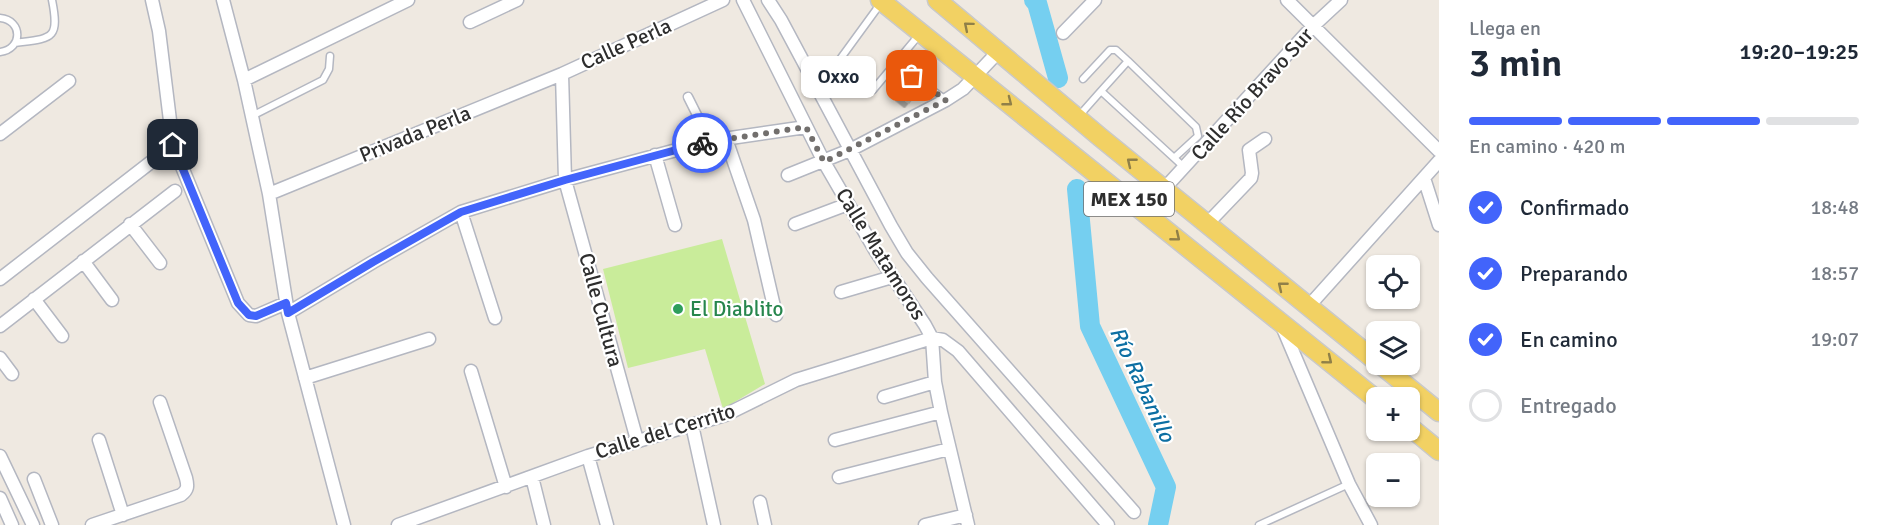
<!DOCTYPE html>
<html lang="es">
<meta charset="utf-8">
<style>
:root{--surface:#fff;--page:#f6f6f7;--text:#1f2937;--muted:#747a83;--line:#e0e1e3;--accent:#4264fb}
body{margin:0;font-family:Signika,sans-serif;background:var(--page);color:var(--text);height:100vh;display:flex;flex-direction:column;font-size:22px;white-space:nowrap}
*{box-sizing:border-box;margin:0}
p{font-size:20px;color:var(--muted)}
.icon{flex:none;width:33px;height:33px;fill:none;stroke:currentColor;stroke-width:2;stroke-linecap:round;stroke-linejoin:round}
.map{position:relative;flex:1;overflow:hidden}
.details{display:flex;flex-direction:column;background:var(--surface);width:450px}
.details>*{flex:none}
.controls{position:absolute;left:1366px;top:255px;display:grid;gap:12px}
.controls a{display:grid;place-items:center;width:54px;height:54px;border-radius:9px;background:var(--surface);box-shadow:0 2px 4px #0004;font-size:30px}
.pin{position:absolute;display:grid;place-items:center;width:51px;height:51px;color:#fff;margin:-26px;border-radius:12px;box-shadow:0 3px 9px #0006}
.courier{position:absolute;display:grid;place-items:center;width:60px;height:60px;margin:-30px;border:4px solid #4264fb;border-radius:50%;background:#fff;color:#222;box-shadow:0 2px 8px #0007}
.bubble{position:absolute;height:42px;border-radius:9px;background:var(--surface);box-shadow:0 2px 4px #0004;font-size:20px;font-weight:600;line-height:42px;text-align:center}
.head em{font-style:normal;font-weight:600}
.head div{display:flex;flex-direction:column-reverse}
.head{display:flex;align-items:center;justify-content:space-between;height:102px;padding:0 30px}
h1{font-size:39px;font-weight:600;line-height:45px}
.bar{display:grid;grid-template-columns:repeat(4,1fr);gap:9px 6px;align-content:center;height:72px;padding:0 30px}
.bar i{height:8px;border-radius:4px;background:var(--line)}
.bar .current{background:var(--accent)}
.bar p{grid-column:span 4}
ol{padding:0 30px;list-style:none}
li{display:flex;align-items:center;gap:18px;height:66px}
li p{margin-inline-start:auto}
li .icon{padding:6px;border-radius:50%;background:var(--accent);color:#fff;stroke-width:4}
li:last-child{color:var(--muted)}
li i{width:33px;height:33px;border:3px solid var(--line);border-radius:50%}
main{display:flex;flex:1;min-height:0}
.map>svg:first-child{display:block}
.pitch{fill:#c9ec9a}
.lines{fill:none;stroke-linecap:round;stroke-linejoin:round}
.river{stroke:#75cff0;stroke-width:20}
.building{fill:#cbc7bf;stroke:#cbc5ba;stroke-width:1.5;filter:url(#shadow)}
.service-casing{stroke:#b4b7c1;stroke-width:9}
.pedestrian-casing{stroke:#b4b7c1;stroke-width:11}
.minor-casing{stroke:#b4b7c1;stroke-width:15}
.primary-casing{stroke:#c9c9c9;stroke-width:21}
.service{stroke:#fff;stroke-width:6}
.pedestrian{stroke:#fff;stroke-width:8}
.minor{stroke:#fff;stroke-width:12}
.primary{stroke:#f2d163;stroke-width:18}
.oneway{stroke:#908048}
.done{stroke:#726f6d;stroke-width:6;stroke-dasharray:0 10.8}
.route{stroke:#4264fb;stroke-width:8}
.leisure-dot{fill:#2e9e5b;stroke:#fff;stroke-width:2}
.labels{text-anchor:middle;stroke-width:4.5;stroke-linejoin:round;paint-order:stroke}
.shield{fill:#fff;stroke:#6d6d6d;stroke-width:1.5}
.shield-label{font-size:20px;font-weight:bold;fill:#2e2e2e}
.street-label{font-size:21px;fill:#2e2e2e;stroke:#fff}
.leisure-label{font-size:21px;fill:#27864d;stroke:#fff;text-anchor:start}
.water-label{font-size:22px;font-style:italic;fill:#0d6fa3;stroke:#fff}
</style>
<main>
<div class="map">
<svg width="1439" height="525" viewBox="0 0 1439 525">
<defs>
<filter id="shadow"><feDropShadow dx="-4.5" dy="4.5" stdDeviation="0" flood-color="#0004"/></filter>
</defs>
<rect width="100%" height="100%" fill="#efe9e1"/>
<path class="pitch" d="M722,239L765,384L723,409L705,349L628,368L603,269Z"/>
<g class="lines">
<path class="river" d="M1034,0L1037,3L1058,78
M1077,189L1090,326L1166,487L1158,525"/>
</g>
<path class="building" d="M911,58L933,76L929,81L905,65Z
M910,81L921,88L909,103L899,95Z"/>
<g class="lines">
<g class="service-casing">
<path id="service" d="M881,3L838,62V66L840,70L865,90H873L919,35
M0,18C23,20 23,49 0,52
M15,43C52,38 60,40 52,0
M895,64L946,100
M1083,79L1110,50H1116L1128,61
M1101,91L1128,61L1196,127L1198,136L1174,158
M252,116L323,80L329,69L330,56
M1078,117L1101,91L1185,168
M1259,525L1349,484"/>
</g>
<g class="pedestrian-casing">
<path id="pedestrian" d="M688,97L710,141"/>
</g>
<g class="minor-casing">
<path id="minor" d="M152,0L159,31L173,145L238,303L249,315L256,316L286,303
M223,0L244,80L269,194L288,313L344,525
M743,0L824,162L875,250L925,325L932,338L935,382L941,412L968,525
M768,0L781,20L891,226L907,253L927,278L1134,512
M1287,0L1439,151
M470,22L517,0
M1063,33L1095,0
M562,74L565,180L637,440
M244,80L408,0
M0,134L69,81
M726,139L754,220L776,315
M655,155L675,225
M788,175L850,150L946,100L963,89L999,51
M1424,178L1439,225
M1164,189L1313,26L1341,0
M269,194L562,74L723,0
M461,212L495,318
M130,224L160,263
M795,224L848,204
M1207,224L1251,178L1252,173L1249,150L1265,139
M83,261L112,300
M0,279L173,145
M841,292L892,277
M34,299L62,336
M1308,307L1439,161
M288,313L373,262L461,212L565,180L710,141L806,127
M0,326L175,191
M1282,326L1349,484L1371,525
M0,358L12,374
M471,371L506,487
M305,378L429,339
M884,397L935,382
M692,425L714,525
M99,440L123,515
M835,440L941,412
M0,456L33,525
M588,456L607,525
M532,477L544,525
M839,477L949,449
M34,479L52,525
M0,498L12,525
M760,502L765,525
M92,525L181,495C188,490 188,486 186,478L160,402
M398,525L588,456L725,415L796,380L932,338L943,340L958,351L1108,525
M925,525L966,515"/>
</g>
<g class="primary-casing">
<path id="primary" d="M880,0L1377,400
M937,0L1100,137L1377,362
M1380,364L1439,412
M1410,427L1439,451"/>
</g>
<use href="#service" class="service"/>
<use href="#pedestrian" class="pedestrian"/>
<use href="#minor" class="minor"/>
<use href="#primary" class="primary"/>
</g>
<defs><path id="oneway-chevron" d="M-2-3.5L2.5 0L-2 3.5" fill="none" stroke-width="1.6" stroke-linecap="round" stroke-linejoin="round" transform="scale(1.5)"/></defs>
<g class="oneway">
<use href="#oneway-chevron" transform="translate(968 26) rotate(-140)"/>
<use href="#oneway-chevron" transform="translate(1008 102) rotate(38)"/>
<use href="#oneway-chevron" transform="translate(1131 162) rotate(-141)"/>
<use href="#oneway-chevron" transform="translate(1176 237) rotate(39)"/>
<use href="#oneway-chevron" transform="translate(1282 286) rotate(-141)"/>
<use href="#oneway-chevron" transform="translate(1328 360) rotate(39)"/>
</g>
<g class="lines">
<path class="done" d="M702,143L806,127L824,162L946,100L912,76"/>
<path class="route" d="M173,145L238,303L249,315L256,316L286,303L288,313L373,262L461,212L565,180L702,143"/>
</g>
<circle class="leisure-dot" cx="678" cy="309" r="6"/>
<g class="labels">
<rect class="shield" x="1084" y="182" width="90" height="34" rx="4.5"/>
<g class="shield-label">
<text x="1129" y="206">MEX 150</text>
</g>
<g class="street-label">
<text transform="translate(626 44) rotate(-24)" y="7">Calle Perla</text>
<text transform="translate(1252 94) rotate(-48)" y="7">Calle Río Bravo Sur</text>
<text transform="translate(415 134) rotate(-22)" y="7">Privada Perla</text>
<text transform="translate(881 254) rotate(58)" y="7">Calle Matamoros</text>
<text transform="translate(601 310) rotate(75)" y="7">Calle Cultura</text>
<text transform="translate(665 431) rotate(-17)" y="7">Calle del Cerrito</text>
</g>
<g class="leisure-label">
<text x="690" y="316">El Diablito</text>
</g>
<g class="water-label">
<text transform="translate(1143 384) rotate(65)" y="8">Río Rabanillo</text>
</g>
</g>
</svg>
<div class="controls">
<a><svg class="icon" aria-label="locate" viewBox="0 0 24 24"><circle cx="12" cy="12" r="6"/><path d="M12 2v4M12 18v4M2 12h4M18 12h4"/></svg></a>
<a><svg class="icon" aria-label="layers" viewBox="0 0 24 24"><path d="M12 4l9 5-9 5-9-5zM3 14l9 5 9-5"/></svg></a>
<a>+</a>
<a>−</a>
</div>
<div class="pin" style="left:912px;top:76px;background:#ea580c"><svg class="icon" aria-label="bag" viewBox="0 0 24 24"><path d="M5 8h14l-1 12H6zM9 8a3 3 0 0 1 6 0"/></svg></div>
<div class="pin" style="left:173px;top:145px;background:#1f2937"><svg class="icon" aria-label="home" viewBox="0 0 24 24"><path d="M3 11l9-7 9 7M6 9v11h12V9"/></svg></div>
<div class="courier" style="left:702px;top:143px"><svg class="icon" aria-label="bike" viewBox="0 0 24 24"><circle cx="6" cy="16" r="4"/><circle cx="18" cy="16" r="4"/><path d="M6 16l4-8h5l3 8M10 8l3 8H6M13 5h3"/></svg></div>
<div class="bubble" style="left:801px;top:56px;width:75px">Oxxo</div>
</div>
<section class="details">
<div class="head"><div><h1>3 min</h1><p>Llega en</p></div><em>19:20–19:25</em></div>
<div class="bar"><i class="current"></i><i class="current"></i><i class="current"></i><i></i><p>En camino · 420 m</p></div>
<ol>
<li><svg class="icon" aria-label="check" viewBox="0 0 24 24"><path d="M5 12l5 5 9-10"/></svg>Confirmado<p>18:48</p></li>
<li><svg class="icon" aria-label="check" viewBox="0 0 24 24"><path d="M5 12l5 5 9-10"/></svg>Preparando<p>18:57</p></li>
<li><svg class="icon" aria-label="check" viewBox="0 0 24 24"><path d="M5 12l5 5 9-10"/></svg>En camino<p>19:07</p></li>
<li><i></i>Entregado</li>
</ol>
</section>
</main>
